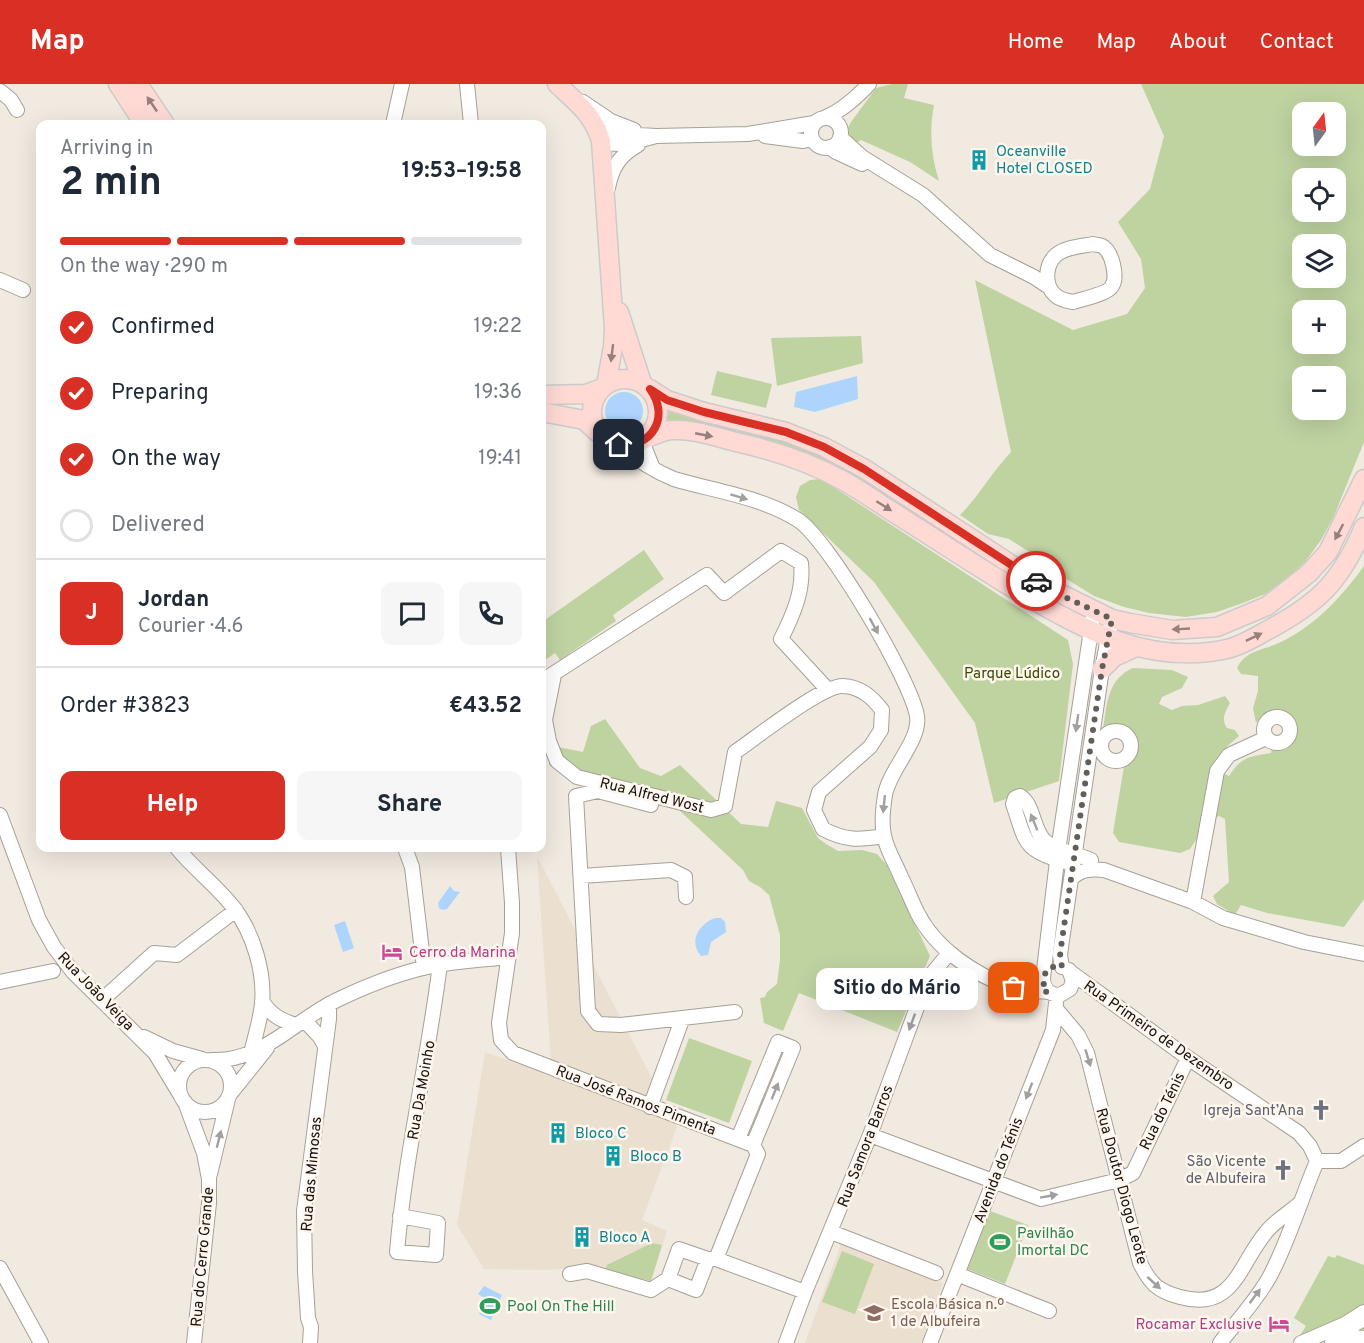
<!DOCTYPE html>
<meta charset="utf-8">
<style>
:root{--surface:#fff;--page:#f6f6f7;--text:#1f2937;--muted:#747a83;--line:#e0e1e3;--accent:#d93025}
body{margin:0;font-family:Overpass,sans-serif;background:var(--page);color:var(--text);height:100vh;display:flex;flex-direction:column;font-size:22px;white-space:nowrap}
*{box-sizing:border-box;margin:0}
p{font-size:20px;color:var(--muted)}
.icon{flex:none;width:33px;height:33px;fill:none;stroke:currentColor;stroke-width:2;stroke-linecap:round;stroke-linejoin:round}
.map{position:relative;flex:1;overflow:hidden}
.details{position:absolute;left:36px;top:36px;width:510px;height:732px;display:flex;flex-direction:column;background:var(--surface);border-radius:12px;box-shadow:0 6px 24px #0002}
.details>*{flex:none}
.needle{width:39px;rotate:15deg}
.tools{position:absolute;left:1292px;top:18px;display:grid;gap:12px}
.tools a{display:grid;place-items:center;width:54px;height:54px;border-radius:12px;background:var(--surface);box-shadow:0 6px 24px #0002;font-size:30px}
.pin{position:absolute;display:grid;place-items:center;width:51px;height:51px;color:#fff;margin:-26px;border-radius:12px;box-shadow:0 3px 9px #0006}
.courier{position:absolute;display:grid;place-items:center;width:60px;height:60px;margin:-30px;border:4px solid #d93025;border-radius:50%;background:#fff;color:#222;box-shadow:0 2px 8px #0007}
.bubble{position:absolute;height:42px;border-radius:12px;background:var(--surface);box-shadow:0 6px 24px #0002;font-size:20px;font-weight:700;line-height:42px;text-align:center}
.head em{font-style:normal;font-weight:700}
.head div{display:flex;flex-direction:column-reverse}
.head{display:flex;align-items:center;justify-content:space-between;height:102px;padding:0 24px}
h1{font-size:39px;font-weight:700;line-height:45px}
.bar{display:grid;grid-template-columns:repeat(4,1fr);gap:9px 6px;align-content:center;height:72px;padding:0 24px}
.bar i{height:8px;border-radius:4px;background:var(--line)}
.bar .on{background:var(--accent)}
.bar p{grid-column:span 4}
.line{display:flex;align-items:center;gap:15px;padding:0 24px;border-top:2px solid var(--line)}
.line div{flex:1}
.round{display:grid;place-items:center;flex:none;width:63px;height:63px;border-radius:12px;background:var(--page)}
ol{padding:0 24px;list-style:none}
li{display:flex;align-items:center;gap:18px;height:66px}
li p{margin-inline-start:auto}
li .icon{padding:6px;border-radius:50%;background:var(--accent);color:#fff;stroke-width:4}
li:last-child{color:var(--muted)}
li i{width:33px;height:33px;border:3px solid var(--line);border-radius:50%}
.button{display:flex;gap:12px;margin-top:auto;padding:12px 24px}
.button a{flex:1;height:69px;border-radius:12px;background:var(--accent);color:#fff;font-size:24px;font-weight:700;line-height:69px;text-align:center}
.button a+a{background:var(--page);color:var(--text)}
header{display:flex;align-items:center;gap:36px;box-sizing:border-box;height:84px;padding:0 30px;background:var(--accent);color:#fff}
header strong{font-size:28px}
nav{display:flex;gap:33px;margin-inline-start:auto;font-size:21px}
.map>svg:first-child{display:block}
.built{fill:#ebdfcf}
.green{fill:#bfd3a1;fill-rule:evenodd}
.water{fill:#add4fd}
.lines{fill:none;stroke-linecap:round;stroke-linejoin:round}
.minor-casing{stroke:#a7a097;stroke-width:16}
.major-casing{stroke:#cccbca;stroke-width:21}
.minor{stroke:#fff;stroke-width:14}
.major{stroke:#ffdad5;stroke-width:18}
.oneway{fill:#96807c}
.oneway2{fill:#a1a09f}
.done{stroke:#625e58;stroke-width:6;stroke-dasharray:0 10.8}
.route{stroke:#d93025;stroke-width:8}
.labels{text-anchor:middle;stroke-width:5;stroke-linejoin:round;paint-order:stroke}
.culture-label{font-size:15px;fill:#0d838f;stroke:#fff7ee;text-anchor:start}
.park-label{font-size:15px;fill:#374a02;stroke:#fff7ee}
.street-label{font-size:15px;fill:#15120f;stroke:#fff7ee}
.hotel-label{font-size:15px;fill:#b23c85;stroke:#fff7ee;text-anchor:start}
.worship-label{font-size:15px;fill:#5b616d;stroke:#fff7ee;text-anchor:end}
.leisure-label{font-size:15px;fill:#27864d;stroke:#fff7ee;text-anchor:start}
.education-label{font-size:15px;fill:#785e54;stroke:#fff7ee;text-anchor:start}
</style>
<header>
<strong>Map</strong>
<nav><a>Home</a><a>Map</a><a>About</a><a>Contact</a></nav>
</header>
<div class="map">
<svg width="1364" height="1259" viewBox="0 0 1364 1259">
<rect width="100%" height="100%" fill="#f1eae1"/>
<path class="built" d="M537,772L677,1043L642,1136L667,1147L651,1197L589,1183L548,1186L484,1185L457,1141L485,968L552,993Z
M841,1160L943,1199L921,1259H805Z"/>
<path class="green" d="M892,0H908L904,14L934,21C929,47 931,72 939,97L910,78L861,56L853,61L849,57L846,47L851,38L876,4Z
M1141,0H1364V358L1334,432L1321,456L1305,478L1286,495L1265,510L1243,519L1217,528L1186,533L1149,529L1124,523L1094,512L1052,486L1045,478L1009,455L988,450L960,431C979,412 992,388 1011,368L975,196L1073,246L1127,230L1145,204L1141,175L1118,138L1150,105L1164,52ZM1302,28H1335V62H1302ZM1302,94H1335V128H1302ZM1302,160H1335V194H1302ZM1302,226H1335V260H1302ZM1302,292H1335V326H1302Z
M861,252L863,279L777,302L771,254Z
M717,287L772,300L766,324L711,311Z
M669,322L784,354L844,380L1075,525L1087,536L1077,534L868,404L728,348L667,337Z
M821,395L1068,556L1073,580L1059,697L994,719L975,639L874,498L799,426L796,413L800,402L810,396Z
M644,466L664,495L613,531L616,537L560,576L555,569L542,578V538Z
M1364,482V815L1344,843L1267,829L1241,821L1235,831L1217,820L1213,812L1229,798L1225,735L1219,732L1215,734L1221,688L1229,692C1242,672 1249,673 1271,669L1272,664L1291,658C1303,628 1270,621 1256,639L1253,624L1258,607V592L1241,590L1237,584C1246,565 1266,566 1283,557C1316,541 1343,511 1364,482Z
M1133,584L1172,586L1188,593L1182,604L1162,613L1159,620L1172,626L1182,622L1198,621L1225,612L1230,619C1225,628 1221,635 1227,644L1235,646L1239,652L1223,666L1211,682L1198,753L1190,765L1180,769L1119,758L1113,749L1124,682L1133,673L1137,659C1129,644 1119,641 1103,645C1107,621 1107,595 1133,584Z
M605,635L640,684L661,692L680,681L741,740L768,743L776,717L802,724L818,754L826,760L838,767L862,766L877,770L887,781L930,872L897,948L799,909L783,947L764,939L760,914L765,913L767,908L777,900L780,876V851L769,811L760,803L749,797L743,786L680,727L584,699L549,681L558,663L583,668L591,642Z
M689,954L752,977L729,1039L666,1016Z
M990,1127L1028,1141L1005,1200L967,1185Z
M652,1159L662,1161L651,1197L605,1186L607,1181Z
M842,1167L874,1180L855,1230L822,1218Z
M1337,1171L1364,1181V1246L1342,1244L1320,1259H1295L1306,1242L1294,1234L1328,1172L1335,1174Z"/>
<path class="water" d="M857,292L858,315L815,328L794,323L796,308Z
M605 327a19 19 0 1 1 38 0a19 19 0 1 1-38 0Z
M450,802L454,807L460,808L447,825L442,826L439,824L438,819Z
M715,834H721L725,838L726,848L711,858L708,871L701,872C688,857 699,840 715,834Z
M345,837L354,864L343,868L334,841Z
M484,1202L502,1211L491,1236L479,1230L486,1215L478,1210Z"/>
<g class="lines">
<g class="minor-casing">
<path id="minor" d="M467,0L471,40
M0,7L11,16L17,26
M583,18L611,37L634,46
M824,34C842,27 856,14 869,0
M811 49a15 15 0 1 1 30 0a15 15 0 1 1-30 0Z
M393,40L402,0
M656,52C638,57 620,64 601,57L607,49L656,52L748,50L814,39
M765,52L803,57L812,55
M840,53L862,73L923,111L990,171L1034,193L1049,203
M830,63L836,68L862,80
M608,104C612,83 620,71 638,61
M1093,160C1096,161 1100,161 1102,162C1112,167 1118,193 1112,202C1108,210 1082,215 1073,218C1067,217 1059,215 1055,211C1044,201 1045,181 1056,171C1065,163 1082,162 1093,160Z
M0,196L23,206
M642,357L652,382
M619,361C636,375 654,387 674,395C714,407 762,413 798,436C828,455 911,596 917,632C921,656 889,686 885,711C883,724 881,739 884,751C886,765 896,780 901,793C907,805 912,818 918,830C936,865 975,891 1012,904C1023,907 1037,907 1048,908
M554,591L545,636L549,657L557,677L577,693L711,726L725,722L735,668C756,654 822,601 843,602C861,603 872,613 882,626L881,646L870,663L819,708L814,726L823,745C846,757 858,756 884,752
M542,597L707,491L724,509L781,467L801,479C804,507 793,531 781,555L828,606
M1264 646a13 13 0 1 1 26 0a13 13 0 1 1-26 0Z
M1101 662a15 15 0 1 1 30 0a15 15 0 1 1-30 0Z
M651,721L598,707L576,712L588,927L598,940L621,941L735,928
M0,731L39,836L54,863L73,888L155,969L181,1012
M177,764C194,785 217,802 234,824C253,849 265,888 262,920C260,937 255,953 251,969
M405,764L412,783L424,884
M508,764L512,819V849L499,939L501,956L513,969L753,1061L758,1070L716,1175L805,1208
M1066,778C1023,767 1026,758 1013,720L1015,714L1020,712C1035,721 1032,747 1046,758C1059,767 1077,770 1091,776
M581,792L671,786L685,793L686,813
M1072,794C1082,785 1091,785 1104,786L1193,818L1223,834L1304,858L1364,870
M1193,818L1217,687L1229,671L1266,654
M1062,883L1060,871L1062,856L1102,585L1110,544
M1069,886L1073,897L1070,905L1060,911C1049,911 1043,905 1043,894L1059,760L1094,526
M1069,887L1188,974L1299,1049L1310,1062L1317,1077
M0,898L53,887
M102,916L154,869L177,871L236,826
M262,917C271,931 280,936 296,941
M1057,926L1078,951L1087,969L1140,1179C1150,1199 1157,1207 1180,1213C1235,1228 1239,1179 1267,1147C1275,1137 1289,1129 1299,1120
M304,936L320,953L325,962
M144,953L173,967L202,975
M179 1002a26 26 0 1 1 52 0a26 26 0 1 1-52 0Z
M212,976C262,978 295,936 337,916C364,903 394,891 423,884C451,877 480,876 509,873
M231,1009L267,964
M185,1018L204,1069L209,1095V1119L194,1259
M650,1023L682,936
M870,1051L1041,1115L1119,1096L1133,1089L1188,974
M738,1055L778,958L793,964L753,1061
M1317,1077H1341L1364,1062
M210,1090L228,1015
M400,1132L438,1139L436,1171L397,1168C405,1071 428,977 440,880
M831,1148L936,1189
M708,1175L696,1206L668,1195L679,1165L708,1175H716
M0,1184L41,1259
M570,1190L587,1187L651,1206L668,1195
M957,1190L1049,1227
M1364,1228L1345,1240L1353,1241L1364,1235
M310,1259L311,1243L308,1234L305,1187L304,1127L329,935V920
M786,1259L805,1208L870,1051L927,896L949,869
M930,1259L1053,946L1056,919
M1220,1259C1236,1238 1257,1216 1270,1192C1289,1156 1301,1115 1317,1077
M1301,1259L1345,1240
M1332,1259L1344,1252L1364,1254"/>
</g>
<g class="major-casing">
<path id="major" d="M118,0L144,40
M138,0L165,40
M557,0C577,19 593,30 601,57L614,244L613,263L606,301
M619,228L642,299
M592 328a33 33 0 1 1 66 0a33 33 0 1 1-66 0Z
M650,305L667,316L704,328L786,348L824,363L865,385L1041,500L1112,535L1130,539L1172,546L1217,543L1267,522L1309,489L1328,468L1364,395
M542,311L586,310L602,304
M542,328L584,336L597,348
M647,354C655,351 665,346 673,346C694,345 716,353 736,358C772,366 809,378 842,396C858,405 873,415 888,425C933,453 977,483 1023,510C1086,547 1151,582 1227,565C1241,562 1255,553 1268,546C1319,519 1341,497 1364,443
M1102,585L1114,573L1136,563"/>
</g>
<use href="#minor" class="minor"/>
<use href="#major" class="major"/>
</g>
<defs><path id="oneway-solid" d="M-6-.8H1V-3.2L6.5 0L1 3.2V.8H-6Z" transform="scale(1.5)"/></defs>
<g class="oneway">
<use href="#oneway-solid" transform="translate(152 20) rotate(-124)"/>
<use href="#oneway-solid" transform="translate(612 269) rotate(97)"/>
<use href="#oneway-solid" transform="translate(704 351) rotate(11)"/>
<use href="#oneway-solid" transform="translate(884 422) rotate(32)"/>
<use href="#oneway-solid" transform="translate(1339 448) rotate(118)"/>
<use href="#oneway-solid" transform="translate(1181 545) rotate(177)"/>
<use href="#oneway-solid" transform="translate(1254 553) rotate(-26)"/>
</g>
<g class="oneway2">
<use href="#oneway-solid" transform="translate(739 413) rotate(17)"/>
<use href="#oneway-solid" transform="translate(874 542) rotate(61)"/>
<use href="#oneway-solid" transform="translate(1077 639) rotate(98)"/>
<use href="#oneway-solid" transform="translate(884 720) rotate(96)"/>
<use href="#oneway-solid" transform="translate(1034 738) rotate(-112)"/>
<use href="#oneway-solid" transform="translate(912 938) rotate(110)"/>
<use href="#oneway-solid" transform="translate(1088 974) rotate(73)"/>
<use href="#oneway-solid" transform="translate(775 1007) rotate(-68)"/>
<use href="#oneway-solid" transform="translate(1029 1007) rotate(111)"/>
<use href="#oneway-solid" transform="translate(219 1055) rotate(-76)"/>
<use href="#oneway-solid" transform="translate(1049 1112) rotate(-10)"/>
<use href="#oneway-solid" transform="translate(1154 1199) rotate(42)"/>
<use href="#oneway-solid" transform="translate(1255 1212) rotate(-53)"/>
</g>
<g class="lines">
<path class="done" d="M1014,904L1048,908C1041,900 1042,890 1051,883H1062L1060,872L1062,856L1102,585L1112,535L1067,514L1036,497"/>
<path class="route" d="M619,361C653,364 670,332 650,305L667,316L704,328L786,348L824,363L864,385L1036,497"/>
</g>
<defs>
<g id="building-bare" transform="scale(1.62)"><path d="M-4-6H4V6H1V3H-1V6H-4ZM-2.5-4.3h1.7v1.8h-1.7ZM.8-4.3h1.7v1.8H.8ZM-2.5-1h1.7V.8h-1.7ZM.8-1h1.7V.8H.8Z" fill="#0f9aa8" stroke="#fff7ee" stroke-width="2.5" paint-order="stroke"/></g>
<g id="hotel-bare" transform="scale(1.62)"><path d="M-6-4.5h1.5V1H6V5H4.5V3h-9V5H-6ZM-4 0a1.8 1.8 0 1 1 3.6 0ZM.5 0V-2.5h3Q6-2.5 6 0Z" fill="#d1479c" stroke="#fff7ee" stroke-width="2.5" paint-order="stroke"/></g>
<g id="church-bare" transform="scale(1.62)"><path d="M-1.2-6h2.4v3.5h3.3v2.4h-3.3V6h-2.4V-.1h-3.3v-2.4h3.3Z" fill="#6b7280" stroke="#fff7ee" stroke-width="2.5" paint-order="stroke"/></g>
<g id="stadium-bare" transform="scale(1.62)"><path d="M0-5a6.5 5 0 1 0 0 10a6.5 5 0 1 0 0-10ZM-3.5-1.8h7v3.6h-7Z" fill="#2e9e5b" stroke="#fff7ee" stroke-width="2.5" paint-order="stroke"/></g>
<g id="school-bare" transform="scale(1.62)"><path d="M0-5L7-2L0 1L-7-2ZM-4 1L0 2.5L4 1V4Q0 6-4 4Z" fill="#8d6e63" stroke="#fff7ee" stroke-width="2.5" paint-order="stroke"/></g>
</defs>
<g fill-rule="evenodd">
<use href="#building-bare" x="979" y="76"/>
<use href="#hotel-bare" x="392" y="868"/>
<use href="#church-bare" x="1321" y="1026"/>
<use href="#building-bare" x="558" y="1049"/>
<use href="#building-bare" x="613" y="1072"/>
<use href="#church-bare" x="1283" y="1086"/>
<use href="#building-bare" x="582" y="1153"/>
<use href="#stadium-bare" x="1000" y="1158"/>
<use href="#stadium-bare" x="490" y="1222"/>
<use href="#school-bare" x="874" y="1229"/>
<use href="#hotel-bare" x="1279" y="1240"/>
</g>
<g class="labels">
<g class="culture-label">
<text x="996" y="72">Oceanville<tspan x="996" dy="17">Hotel CLOSED</tspan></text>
<text x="575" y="1054">Bloco C</text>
<text x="630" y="1077">Bloco B</text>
<text x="599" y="1158">Bloco A</text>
</g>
<g class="park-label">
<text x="1012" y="594">Parque Lúdico</text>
</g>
<g class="street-label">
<text transform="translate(652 711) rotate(14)" y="5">Rua Alfred Wost</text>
<text transform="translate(96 907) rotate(46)" y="5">Rua João Veiga</text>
<text transform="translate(1159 951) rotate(35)" y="5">Rua Primeiro de Dezembro</text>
<text transform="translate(421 1006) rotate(-80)" y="5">Rua Da Moinho</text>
<text transform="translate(636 1016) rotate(21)" y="5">Rua José Ramos Pimenta</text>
<text transform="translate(1162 1027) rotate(-64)" y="5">Rua do Ténis</text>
<text transform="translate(865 1062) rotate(-69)" y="5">Rua Samora Barros</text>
<text transform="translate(998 1086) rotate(-69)" y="5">Avenida do Ténis</text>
<text transform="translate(311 1090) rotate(-85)" y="5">Rua das Mimosas</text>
<text transform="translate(1122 1102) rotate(75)" y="5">Rua Doutor Diogo Leote</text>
<text transform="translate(202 1173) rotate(-85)" y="5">Rua do Cerro Grande</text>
</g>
<g class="hotel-label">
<text x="409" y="873">Cerro da Marina</text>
<text x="1262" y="1245" text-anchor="end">Rocamar Exclusive</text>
</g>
<g class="worship-label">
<text x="1304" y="1031">Igreja Sant’Ana</text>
<text x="1266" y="1082">São Vicente<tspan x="1266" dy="17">de Albufeira</tspan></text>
</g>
<g class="leisure-label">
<text x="1017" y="1154">Pavilhão<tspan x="1017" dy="17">Imortal DC</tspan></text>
<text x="507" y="1227">Pool On The Hill</text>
</g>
<g class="education-label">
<text x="891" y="1225">Escola Básica n.º<tspan x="891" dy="17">1 de Albufeira</tspan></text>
</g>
</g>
</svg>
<div class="tools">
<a><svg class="needle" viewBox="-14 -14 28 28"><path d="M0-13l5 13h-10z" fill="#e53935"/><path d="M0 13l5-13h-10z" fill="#747a83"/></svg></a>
<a><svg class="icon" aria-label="locate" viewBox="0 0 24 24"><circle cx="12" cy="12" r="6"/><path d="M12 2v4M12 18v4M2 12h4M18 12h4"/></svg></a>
<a><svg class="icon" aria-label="layers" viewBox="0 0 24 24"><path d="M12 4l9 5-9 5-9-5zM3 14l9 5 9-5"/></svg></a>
<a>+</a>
<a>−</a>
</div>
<div class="pin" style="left:1014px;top:904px;background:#ea580c"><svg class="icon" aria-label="bag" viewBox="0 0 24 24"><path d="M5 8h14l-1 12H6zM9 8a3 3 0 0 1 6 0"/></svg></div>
<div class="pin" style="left:619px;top:361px;background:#1f2937"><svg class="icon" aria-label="home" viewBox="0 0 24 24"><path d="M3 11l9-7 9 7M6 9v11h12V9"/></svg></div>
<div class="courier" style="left:1036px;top:497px"><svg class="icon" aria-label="car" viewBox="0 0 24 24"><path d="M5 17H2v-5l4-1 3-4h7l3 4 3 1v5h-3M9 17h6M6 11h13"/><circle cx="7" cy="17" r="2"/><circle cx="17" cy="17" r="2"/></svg></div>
<div class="bubble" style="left:816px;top:884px;width:162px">Sitio do Mário</div>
<section class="details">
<div class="head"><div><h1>2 min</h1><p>Arriving in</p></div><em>19:53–19:58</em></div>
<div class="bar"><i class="on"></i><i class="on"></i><i class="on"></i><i></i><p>On the way · 290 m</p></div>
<ol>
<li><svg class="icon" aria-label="check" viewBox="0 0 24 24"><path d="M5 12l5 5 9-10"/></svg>Confirmed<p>19:22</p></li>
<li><svg class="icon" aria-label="check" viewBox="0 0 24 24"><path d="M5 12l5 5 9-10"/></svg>Preparing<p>19:36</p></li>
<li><svg class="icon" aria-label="check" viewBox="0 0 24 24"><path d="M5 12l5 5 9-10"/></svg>On the way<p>19:41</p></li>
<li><i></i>Delivered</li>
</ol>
<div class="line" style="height:108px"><b class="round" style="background:var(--accent);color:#fff">J</b><div><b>Jordan</b><p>Courier · 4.6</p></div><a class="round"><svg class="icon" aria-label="chat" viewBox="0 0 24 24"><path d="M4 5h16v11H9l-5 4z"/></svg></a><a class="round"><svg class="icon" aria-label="phone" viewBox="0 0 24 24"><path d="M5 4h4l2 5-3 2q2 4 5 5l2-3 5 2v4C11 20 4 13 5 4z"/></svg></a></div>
<div class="line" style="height:78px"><div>Order #3823</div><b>€43.52</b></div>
<div class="button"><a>Help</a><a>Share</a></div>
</section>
</div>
